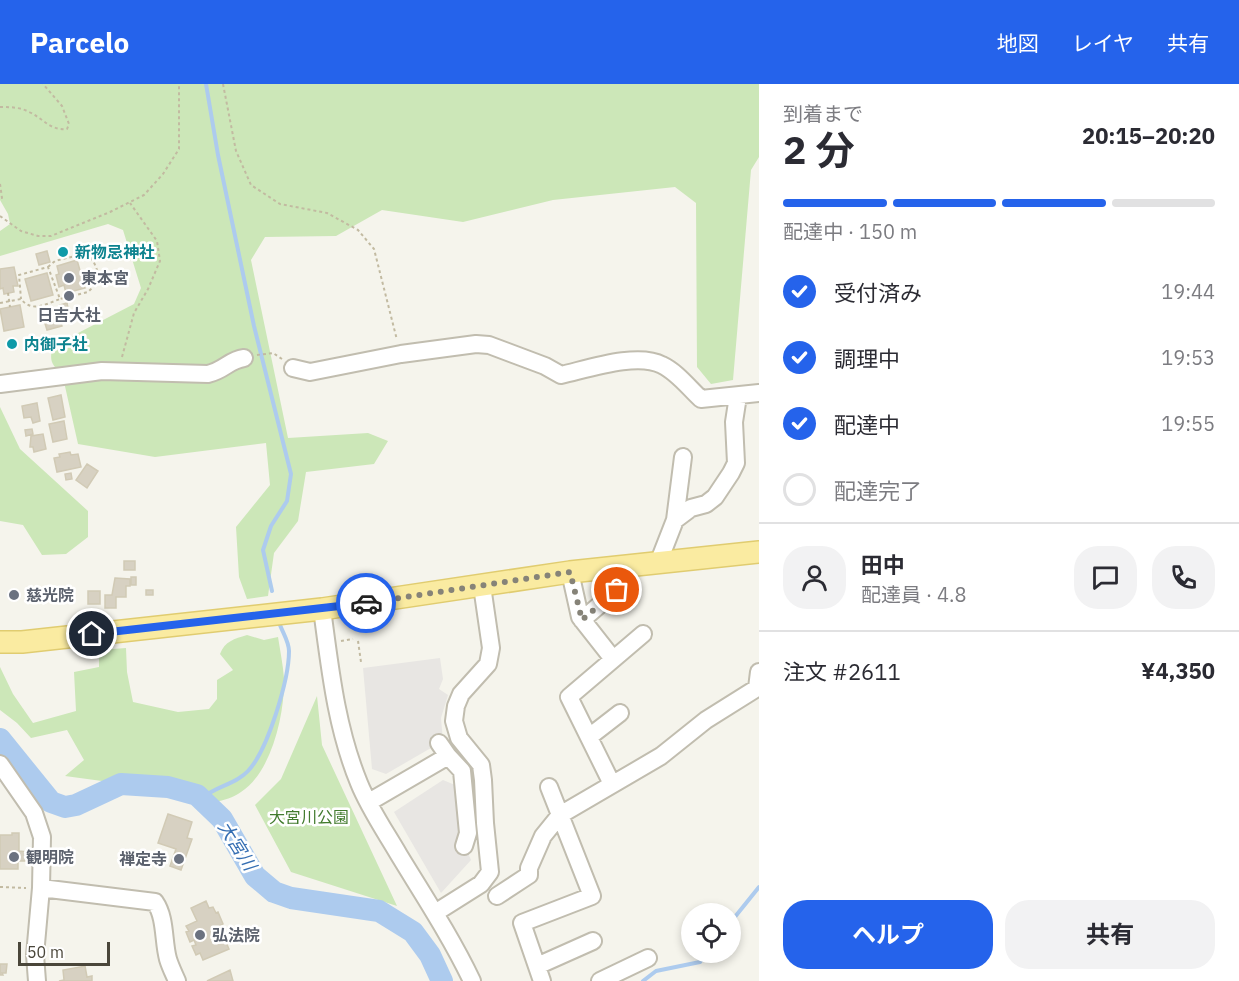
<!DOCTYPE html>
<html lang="ja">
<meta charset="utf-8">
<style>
:root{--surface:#fff;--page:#f2f2f3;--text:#2b2b33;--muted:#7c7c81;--line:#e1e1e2;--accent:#2563eb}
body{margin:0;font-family:"IBM Plex Sans","Noto Sans JP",sans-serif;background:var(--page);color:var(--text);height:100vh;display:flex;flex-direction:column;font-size:22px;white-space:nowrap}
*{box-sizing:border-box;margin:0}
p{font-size:20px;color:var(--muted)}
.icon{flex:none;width:33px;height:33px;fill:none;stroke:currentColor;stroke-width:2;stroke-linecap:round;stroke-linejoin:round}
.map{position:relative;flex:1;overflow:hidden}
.details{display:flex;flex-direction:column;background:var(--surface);width:480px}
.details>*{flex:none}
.controls{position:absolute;left:681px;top:819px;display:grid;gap:12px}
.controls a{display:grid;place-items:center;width:60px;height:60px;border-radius:50%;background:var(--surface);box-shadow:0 3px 9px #0003;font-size:30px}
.scale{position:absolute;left:18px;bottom:15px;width:92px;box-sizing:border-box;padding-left:6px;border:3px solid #4a463a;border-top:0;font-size:16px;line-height:21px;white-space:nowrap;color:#4a463a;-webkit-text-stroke:4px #fff;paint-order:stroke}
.pin{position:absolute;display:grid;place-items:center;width:51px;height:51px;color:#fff;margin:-26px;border:3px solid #fff;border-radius:50%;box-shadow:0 2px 6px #0007}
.courier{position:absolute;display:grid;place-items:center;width:60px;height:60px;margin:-30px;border:4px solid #2563eb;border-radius:50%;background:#fff;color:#222;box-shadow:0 2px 8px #0007}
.summary em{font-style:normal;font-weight:700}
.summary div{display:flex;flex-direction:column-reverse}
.summary{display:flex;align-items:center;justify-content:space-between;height:102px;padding:0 24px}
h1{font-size:39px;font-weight:700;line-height:45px}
.bar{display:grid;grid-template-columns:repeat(4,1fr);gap:9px 6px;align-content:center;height:72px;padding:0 24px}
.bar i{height:8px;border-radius:4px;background:var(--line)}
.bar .selected{background:var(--accent)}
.bar p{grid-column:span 4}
.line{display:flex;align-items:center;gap:15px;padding:0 24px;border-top:2px solid var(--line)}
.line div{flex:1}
.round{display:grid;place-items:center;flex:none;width:63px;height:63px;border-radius:24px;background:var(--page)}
ol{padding:0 24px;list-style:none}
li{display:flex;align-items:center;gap:18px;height:66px}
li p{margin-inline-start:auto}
li .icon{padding:6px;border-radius:50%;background:var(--accent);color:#fff;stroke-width:4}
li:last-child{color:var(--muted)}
li i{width:33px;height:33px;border:3px solid var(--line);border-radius:50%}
.button{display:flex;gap:12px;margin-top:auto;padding:12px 24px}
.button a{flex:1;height:69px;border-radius:24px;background:var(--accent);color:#fff;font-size:24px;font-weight:700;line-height:69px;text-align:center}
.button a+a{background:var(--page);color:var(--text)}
header{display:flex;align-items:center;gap:36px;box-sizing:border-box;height:84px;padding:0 30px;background:var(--accent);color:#fff}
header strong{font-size:28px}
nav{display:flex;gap:33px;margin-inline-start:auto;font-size:21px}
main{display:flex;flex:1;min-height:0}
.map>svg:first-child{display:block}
.green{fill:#cce7b8}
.parking{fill:#e8e6e3}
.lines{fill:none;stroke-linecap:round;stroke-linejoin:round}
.stream{stroke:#adcbee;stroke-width:4}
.river{stroke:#adcbee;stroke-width:22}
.building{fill:#d7d1c2;stroke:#d1cab5;stroke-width:1.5}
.minor-casing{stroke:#c1bdaf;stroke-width:20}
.major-casing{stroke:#e0cc70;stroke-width:24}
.path{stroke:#c2baa1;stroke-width:2;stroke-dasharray:3 3;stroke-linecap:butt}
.minor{stroke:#fff;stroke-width:16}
.major{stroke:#faeba1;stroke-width:21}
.done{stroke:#868378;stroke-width:6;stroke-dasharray:0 10.8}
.route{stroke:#2563eb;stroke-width:8}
.culture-dot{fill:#0f9aa8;stroke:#fff;stroke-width:2}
.worship-dot{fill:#6b7280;stroke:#fff;stroke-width:2}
.labels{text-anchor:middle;stroke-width:5;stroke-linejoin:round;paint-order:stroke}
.culture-label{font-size:16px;font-weight:bold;fill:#0d838f;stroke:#fff;text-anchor:start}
.worship-label{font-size:16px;font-weight:bold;fill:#5b616d;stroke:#fff;text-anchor:start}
.park-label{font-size:16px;fill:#427b2e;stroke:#fff}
.water-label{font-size:18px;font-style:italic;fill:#366fb3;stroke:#fff}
</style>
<header>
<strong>Parcelo</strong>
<nav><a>地図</a><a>レイヤ</a><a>共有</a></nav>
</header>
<main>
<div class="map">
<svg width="759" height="897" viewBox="0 0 759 897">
<rect width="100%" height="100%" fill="#f5f4ec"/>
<path class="green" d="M0,0H759V73L751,86L733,296L711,300L697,283L696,119L675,103L553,116L463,138L382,126L336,152L265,153L251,176L288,354L368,349L388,357L374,380L306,388L298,437L274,469L268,512L247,515L239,493L236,443L270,401L266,359L155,373L78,360L62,289C51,281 49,276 53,262L134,220L141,204L123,146L108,140L0,172V147L10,140L8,130L0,116Z
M0,323L20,365L88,427V453L66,470L42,471L23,441L0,437Z
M247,551L264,556L278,553C280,566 283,581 284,594C285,629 272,688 241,708C233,714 224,716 215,718L201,706L169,697H102L65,692L84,676L67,646L31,654L17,639L0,626V583L13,610L33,639L76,627L74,588L99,583V566L126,564L127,588L133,618L178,628L209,625L217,615V596L233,586L220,570C225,557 234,555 247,551Z
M317,612L322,661L397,822L291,788L255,721L281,695Z"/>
<path class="parking" d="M440,574L443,595L439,605L448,611L441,634L443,657L386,690L372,685L363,584Z
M443,696L455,701L460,751L471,776L441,809L394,728Z"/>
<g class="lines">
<path class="stream" d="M206,0L218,71L254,242L291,390L287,417L271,442L263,466L272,507
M201,715C215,702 235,701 248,687C268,666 289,595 289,567C289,558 283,549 280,541
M730,839L759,803
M643,897L656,887L700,878L707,868"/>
<path class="river" d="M0,655L51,718L65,723L76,721L121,700L168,703L197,711L222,735L255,792L274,808L291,814L379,827L413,848L430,871L442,897"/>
</g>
<path class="building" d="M103,162L106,170L94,173L92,165Z
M66,165L67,169L59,172L58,167Z
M47,167L50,178L39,181L36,170Z
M77,176L85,204L66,209L64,201L59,203L56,191L59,190L57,182Z
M14,183L18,202H13L14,208L4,210L3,204L0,205V185Z
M108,188L109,194L103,196L101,190Z
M47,189L53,211L31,217L25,195Z
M67,219L68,224L62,226L60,221Z
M20,221L24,243L4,247L0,225Z
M58,229L62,242L47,246L43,233Z
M15,255L16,263L9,264L7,257Z
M61,311L65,333L53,336L48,314Z
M37,319L40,337L33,339L31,333L24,334L22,322Z
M64,337L67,355L53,358L49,340Z
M32,345L33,350L26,352L25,346Z
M43,350L46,365L34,368L33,363H30L31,352Z
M70,368L71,371L78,370L81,383L57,388L54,374L60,373L59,370Z
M87,380L98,387L87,404L76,396Z
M71,389L72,395L66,396L65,390Z
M124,477H135V486H124Z
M131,493H136V501H131Z
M115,494L130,495V502H126V513H116V524H105V511H112Z
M146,506H153V511H146Z
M88,507H100V520H88Z
M168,730L192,738L187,754L192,755L181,786L170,782L176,765L158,759Z
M12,749H19V767L28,768L27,777H18V785H0V751H12Z
M206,817L209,824L213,823L216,829L218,828L223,840L219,842L229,865L203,876L200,869L196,871L192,862L196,861L194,856L190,858L186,848L189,847L186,842L197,837L191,824Z
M0,880H7L6,889H2L3,891H0Z
M85,882L87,893L92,892V897H59L64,896L63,886Z
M230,886L233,897H207Z"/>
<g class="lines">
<g class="minor-casing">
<path id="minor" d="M293,284L310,288L401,270L476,260L489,261L545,282L561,291C588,285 637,268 662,281C677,288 689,304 701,315L759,309
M0,300L102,287L208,290C225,286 229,276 244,274
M675,436L691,424L706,420L715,413L731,389L736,379L734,338L738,312
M659,477L675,436L683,373
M570,488L580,533L613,575
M322,525C330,584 336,643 359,699C369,724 385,747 399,771C424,812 451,853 472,897
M582,536L617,506
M589,653L620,629
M439,659L448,672
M0,680L34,729L42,753L41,804L35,871L37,897
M612,700L569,613L643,550
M369,718L448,672L462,687L468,749L464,762
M41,804L155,818C166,834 163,857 168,875C170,882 174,890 177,897
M497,812L529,791V784L543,752L560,731L661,672L706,636L757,604L759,588
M435,829L481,800L490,788L485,739L483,696L481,681L459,654L454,637L456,622L461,610L488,580L491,564L482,502
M537,882L593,857
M542,897L522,839L592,812L549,703
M600,897L648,874"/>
</g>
<g class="major-casing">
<path id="major" d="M0,558H22L322,525L570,488L759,468"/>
</g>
<path class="path" d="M223,0L236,67L251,101L280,120L327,129L358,146L374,165L397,256
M0,23C10,23 20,23 29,28C43,34 50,47 67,45L69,40L62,22L43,0
M0,100L2,114H0
M0,132L21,147L38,152H51L110,128L144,111L163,90L179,65V0
M48,183L55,177L87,169C95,178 98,186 99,197L88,208L60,215
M8,209L10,223
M0,219L21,215C32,229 46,220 60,215L48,183L19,191L21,215
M257,271L273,269L282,275
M122,273L134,229L148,205L160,177L157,157L130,119
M341,557L353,555
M358,557L361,578
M0,803L26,804"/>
<use href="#minor" class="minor"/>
<use href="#major" class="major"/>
</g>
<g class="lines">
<path class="done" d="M366,519L570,488L582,536L617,506"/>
<path class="route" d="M92,550L366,519"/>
</g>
<g class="culture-dot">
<circle cx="63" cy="168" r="6"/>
<circle cx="12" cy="260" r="6"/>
</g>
<g class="worship-dot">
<circle cx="69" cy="194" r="6"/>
<circle cx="69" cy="212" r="6"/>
<circle cx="14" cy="511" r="6"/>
<circle cx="14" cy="773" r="6"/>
<circle cx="179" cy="775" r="6"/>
<circle cx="200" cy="851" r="6"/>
</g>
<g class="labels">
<g class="culture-label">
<text x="75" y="174">新物忌神社</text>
<text x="24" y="266">内御子社</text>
</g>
<g class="worship-label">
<text x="81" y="200">東本宮</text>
<text x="69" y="237" text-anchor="middle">日吉大社</text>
<text x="26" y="517">慈光院</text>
<text x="26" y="779">観明院</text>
<text x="167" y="781" text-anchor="end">禅定寺</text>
<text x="212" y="857">弘法院</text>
</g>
<g class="park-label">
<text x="309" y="739">大宮川公園</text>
</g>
<g class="water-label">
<text transform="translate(237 762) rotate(58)" y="6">大宮川</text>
</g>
</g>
</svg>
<div class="controls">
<a><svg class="icon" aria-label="locate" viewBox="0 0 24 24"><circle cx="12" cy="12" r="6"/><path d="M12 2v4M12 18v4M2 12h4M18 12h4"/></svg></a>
</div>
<div class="scale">50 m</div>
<div class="pin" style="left:617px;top:506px;background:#ea580c"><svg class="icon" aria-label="bag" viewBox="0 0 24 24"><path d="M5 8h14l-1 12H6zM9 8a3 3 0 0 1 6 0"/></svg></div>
<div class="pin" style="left:92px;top:550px;background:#1f2937"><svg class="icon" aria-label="home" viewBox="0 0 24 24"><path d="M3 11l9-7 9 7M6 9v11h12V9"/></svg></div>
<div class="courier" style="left:366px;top:519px"><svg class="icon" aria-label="car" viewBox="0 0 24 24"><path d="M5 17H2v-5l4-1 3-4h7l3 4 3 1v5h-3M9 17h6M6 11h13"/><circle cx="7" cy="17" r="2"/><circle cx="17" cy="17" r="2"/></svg></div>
</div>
<section class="details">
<div class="summary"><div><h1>2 分</h1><p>到着まで</p></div><em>20:15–20:20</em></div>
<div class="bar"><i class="selected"></i><i class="selected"></i><i class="selected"></i><i></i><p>配達中 · 150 m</p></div>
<ol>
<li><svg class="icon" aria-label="check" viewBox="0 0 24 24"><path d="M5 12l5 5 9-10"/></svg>受付済み<p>19:44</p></li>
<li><svg class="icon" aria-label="check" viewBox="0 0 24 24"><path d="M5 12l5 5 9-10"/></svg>調理中<p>19:53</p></li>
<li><svg class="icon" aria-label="check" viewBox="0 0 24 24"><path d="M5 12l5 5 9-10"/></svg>配達中<p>19:55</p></li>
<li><i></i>配達完了</li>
</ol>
<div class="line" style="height:108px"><a class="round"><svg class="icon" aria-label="person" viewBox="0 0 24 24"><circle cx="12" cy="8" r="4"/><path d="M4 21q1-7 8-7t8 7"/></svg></a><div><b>田中</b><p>配達員 · 4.8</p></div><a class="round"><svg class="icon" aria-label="chat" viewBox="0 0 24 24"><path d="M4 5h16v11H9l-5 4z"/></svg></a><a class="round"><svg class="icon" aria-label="phone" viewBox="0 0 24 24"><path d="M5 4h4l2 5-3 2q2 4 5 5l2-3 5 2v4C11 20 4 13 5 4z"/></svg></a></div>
<div class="line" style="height:78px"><div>注文 #2611</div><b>¥4,350</b></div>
<div class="button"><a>ヘルプ</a><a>共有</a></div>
</section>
</main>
